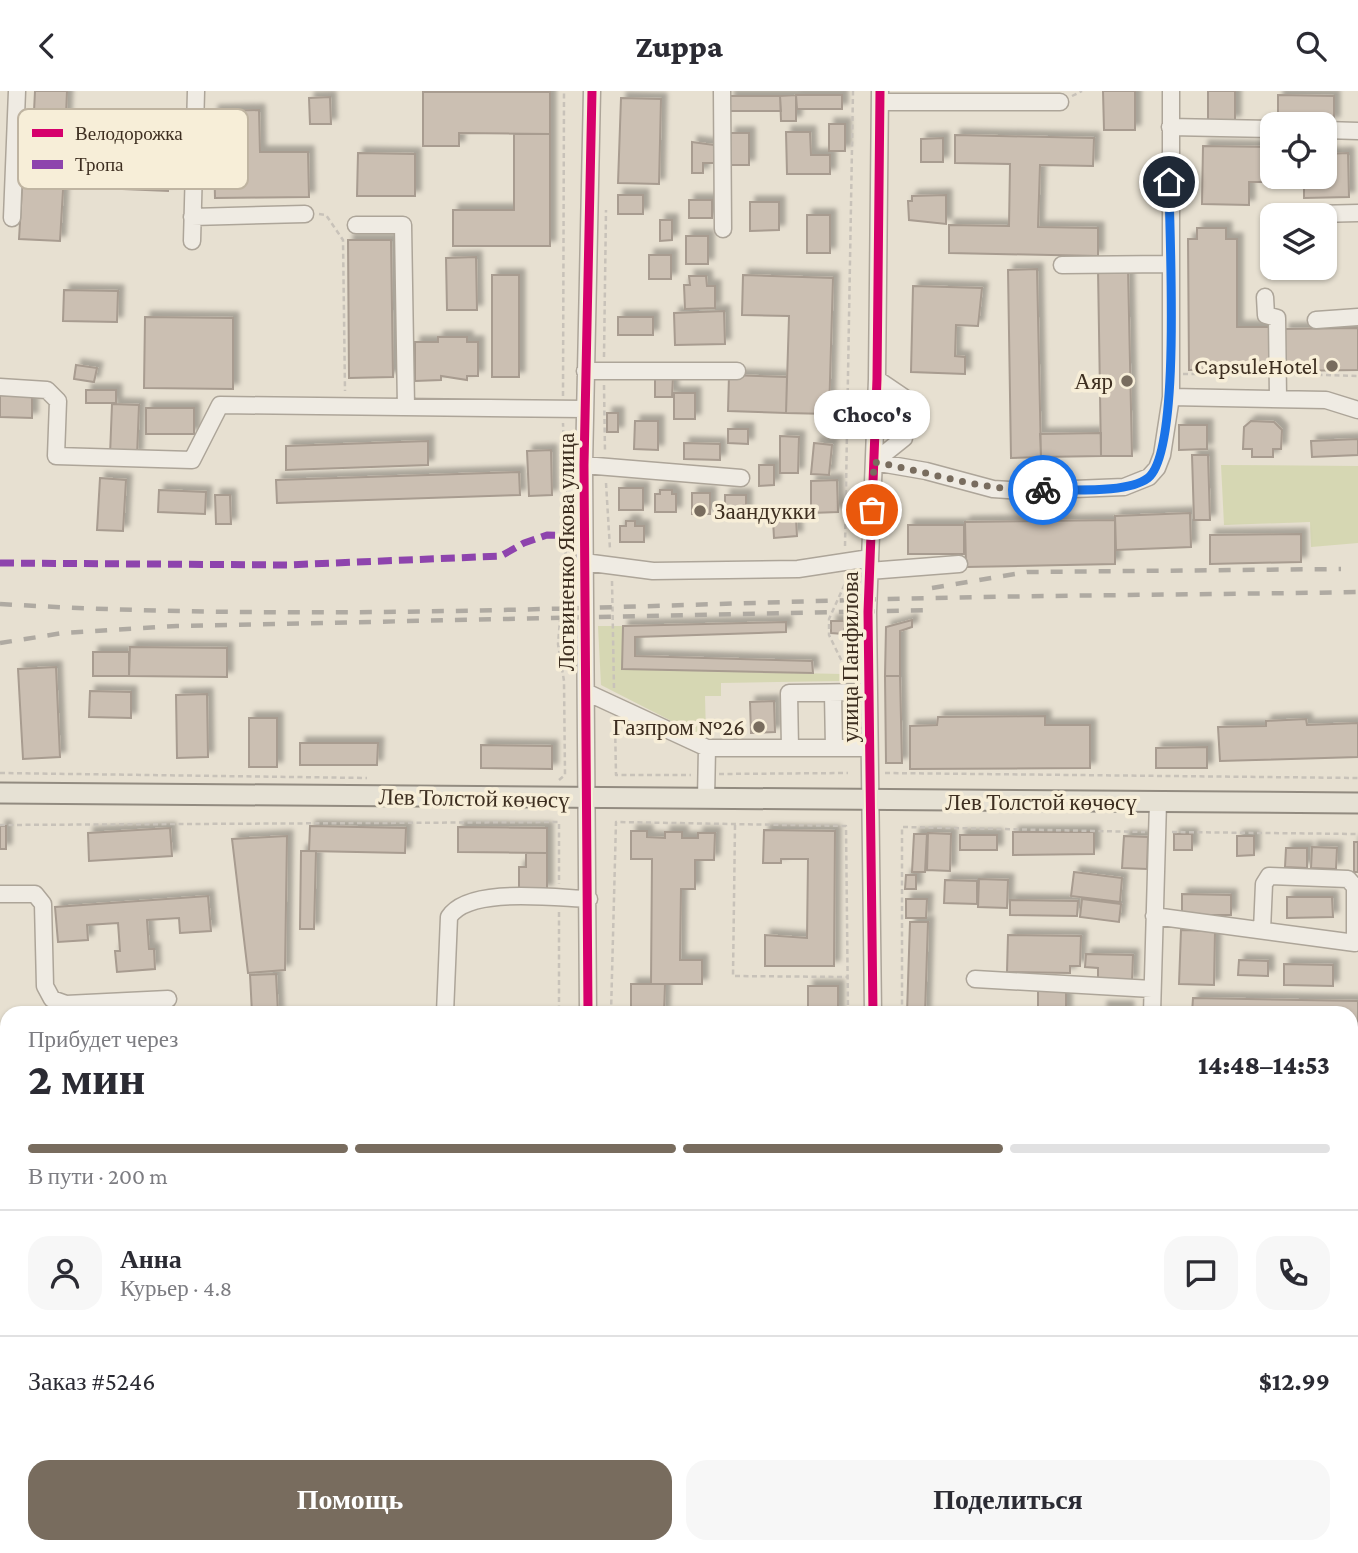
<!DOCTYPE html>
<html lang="ru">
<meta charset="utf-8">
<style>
:root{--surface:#fff;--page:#f7f7f7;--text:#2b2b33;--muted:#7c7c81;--line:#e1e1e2;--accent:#786c5e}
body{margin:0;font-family:"Crimson Pro",serif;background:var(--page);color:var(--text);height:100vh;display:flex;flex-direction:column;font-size:26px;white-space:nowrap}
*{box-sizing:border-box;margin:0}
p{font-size:23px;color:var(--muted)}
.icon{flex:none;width:38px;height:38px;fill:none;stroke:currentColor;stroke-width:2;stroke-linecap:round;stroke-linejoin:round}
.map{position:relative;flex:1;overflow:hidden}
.sheet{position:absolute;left:0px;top:915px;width:1358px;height:548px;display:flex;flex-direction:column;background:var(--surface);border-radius:21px 21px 0 0;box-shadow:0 2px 5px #0004}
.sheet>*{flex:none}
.controls{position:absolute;left:1260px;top:21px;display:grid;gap:14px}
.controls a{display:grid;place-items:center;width:77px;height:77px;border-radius:14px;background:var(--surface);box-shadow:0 2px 5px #0004;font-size:35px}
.pin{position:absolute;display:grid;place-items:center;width:60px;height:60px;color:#fff;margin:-30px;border:4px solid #fff;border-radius:50%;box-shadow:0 2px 7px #0007}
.courier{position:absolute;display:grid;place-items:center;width:70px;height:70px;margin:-35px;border:5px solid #1a73e8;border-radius:50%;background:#fff;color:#222;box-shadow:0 2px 9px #0007}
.bubble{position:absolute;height:49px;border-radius:21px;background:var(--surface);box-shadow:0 2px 5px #0004;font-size:23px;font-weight:800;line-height:49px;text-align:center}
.summary em{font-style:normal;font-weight:800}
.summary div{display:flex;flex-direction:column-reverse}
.summary{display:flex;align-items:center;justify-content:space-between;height:119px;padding:0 28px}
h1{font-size:46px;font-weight:800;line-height:52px}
.bar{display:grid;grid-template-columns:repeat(4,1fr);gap:10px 7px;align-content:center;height:84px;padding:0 28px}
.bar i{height:9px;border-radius:5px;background:var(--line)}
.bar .selected{background:var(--accent)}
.bar p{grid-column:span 4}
.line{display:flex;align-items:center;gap:18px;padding:0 28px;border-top:2px solid var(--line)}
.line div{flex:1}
.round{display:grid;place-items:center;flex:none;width:74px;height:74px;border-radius:21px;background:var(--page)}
.cta{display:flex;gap:14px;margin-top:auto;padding:14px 28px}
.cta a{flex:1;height:80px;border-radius:21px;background:var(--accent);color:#fff;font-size:28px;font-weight:800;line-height:80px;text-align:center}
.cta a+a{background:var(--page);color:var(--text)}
header{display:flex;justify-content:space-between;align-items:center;height:91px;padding:0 28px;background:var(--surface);font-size:32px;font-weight:800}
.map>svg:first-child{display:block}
.green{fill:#d6d7b3}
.building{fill:#cbbfb2;stroke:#a89c90;stroke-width:2;filter:url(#shadow)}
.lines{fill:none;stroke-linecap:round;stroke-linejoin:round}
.minor-casing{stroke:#ada599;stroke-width:19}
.major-casing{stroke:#928b80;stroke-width:23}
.path{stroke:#c8c2b9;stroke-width:2.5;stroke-dasharray:5 3.5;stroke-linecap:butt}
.minor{stroke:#efebe3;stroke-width:16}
.major{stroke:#e6e1d4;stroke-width:19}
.rail{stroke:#afaaa2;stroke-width:4.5;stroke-dasharray:12 12;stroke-linecap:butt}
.quiet{stroke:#8e44ad;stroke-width:7;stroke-dasharray:14 7;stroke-linecap:butt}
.cycleway-casing{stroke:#f7eed8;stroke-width:13}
.cycleway{stroke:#d6006c;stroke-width:9}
.done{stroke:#786c5e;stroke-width:7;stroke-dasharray:0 12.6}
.route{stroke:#1a73e8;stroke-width:9}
.poi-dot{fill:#786c5e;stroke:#f7eed8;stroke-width:2.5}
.labels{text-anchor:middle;stroke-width:7;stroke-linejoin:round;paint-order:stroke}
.poi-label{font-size:23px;fill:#3d2e20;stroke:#f7eed8;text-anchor:end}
.street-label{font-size:23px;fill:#3d2e20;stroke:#f7eed8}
.key{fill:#f7eed8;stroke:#bfb4a1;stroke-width:2}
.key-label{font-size:19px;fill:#3d2e20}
</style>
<header><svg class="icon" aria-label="back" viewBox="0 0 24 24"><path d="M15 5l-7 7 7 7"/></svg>Zuppa<svg class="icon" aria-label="search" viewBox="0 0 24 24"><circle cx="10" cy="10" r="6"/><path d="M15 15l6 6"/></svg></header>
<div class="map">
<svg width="1358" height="1462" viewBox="0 0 1358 1462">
<defs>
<filter id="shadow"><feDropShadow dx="5.5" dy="-5.5" stdDeviation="2" flood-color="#0004"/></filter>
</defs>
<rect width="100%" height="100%" fill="#e7e0d1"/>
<path class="green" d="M1221,374L1358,375V452L1311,456L1310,431L1224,434Z
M598,535H623L622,578L842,583L841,590L721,592V605H705L706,644L697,643L601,594Z"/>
<path class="building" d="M35,0H67L64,74H77V56L169,59L168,100L76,96V83L64,82L60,150L19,148L23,81L31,82Z
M1103,0H1135V39H1104Z
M1208,0H1235V30H1208Z
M423,1H550V43L459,42V55H423Z
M796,4H842V18H797Z
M796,4V30H781L780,5Z
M1278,4L1334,5V31L1278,30Z
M729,5H780L781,20H730Z
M330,6L331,33H310L309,7Z
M621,7L661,8L659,93L618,92Z
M259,19L260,61H308L309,106L215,107L213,20Z
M829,33H845V60H829Z
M786,41H810L811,64H830V83H787Z
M730,42H749V74H730Z
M514,43H550V155H453V119H514Z
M955,44L1094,47L1093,75L1040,74L1038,136L1098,137V165L949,162V134L1009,135L1010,73L955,72Z
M943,47V71H921V48Z
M692,51L714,54V72H703V82H692Z
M1203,55L1272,56V86H1281V91H1249V114L1202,113Z
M358,62L415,63V105H357Z
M1348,62L1349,106L1304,107V86H1325V63Z
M618,104H643V123H618Z
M946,104V133L909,129L908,110H912V105Z
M689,109H712V127H689Z
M750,111H779V139L750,140Z
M807,124H830V162H807Z
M660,129H672V149L660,150Z
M1197,137H1226V148H1237V236H1270V278L1189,279L1188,148H1197Z
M686,145H708V173H686Z
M348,149H391L393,286L349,287Z
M649,164H671V188H649Z
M476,166L477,219H447L446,167Z
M1037,178L1041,366L1011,367L1008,179Z
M1098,178H1128L1132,365H1101Z
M492,184H519V286H492Z
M743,184L833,187L829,323L786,322L789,225L742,224Z
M689,185H706L707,195H715V217L685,218L684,194H690Z
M913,195L982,197L978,235L956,234L955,265L965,266V283L911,281Z
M64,199L118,200L117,231L63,230Z
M724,220L725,253L675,254L674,222Z
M145,226L233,227V298L144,297Z
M618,226H653V244H618Z
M1358,237V279L1284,280V238Z
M438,246H467V251H478V285H467V289L441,285V289L415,290V251H438Z
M76,274L97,277L94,291L74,288Z
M729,284L787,286L786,322L728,320Z
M655,285H673L672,306H655Z
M86,299H116V312H86Z
M674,302H695V328H674Z
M0,304L32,305V327L0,326Z
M112,313L139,314L137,365L110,364Z
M146,317H194V343H146Z
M607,322H618V341H607Z
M635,330H658V359L634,358Z
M1251,330L1274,331L1282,339L1281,358H1273V366H1252V358H1243L1244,336Z
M1179,334H1207V358L1179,359Z
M728,338H748V353L728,352Z
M1101,342V365L1041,366L1040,343Z
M780,345L799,346L798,382H780Z
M1358,348V364L1312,366L1311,350Z
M428,350V374L286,379V355Z
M684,352L720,353V369L684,368Z
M814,352L832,354L829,384L811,383Z
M551,359L552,404L529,405L527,360Z
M1192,364H1208L1210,429H1194Z
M759,374H774V394L759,395Z
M519,381L520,404L277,412L276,389Z
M100,387L126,389L123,440L97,439Z
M837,389L838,421L811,422V390Z
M619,397H643V419H619Z
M159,399L206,401L205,423L158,421Z
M660,399H672V403H676V421H655V403H660Z
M692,402H710V423H692Z
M215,404H230L231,433H216Z
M725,404H746V422H725Z
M1190,422L1191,456L1116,459L1115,425Z
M796,428L797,445L774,447L773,429Z
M1115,429V473L966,476L965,431Z
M626,430H635V435H644V451H620V435H626Z
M908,434H964V463H908Z
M1301,443V471L1210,473V444Z
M912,529V536L900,540V585H885L886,536Z
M831,530H844V543L831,542Z
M786,531V541L635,546V565L812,570L813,582L622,578L623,535Z
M130,556L227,557V586L129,585Z
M93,561H129V585H93Z
M56,576L60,666L23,668L18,578Z
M885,585H900L902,672H886Z
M90,600L131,601V627L89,626Z
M207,603L208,666L177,667L176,604Z
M774,610L775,641L751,642L750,611Z
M1045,625V634H1090V677L910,678V635L937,634L938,626Z
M249,627H277V676H249Z
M1306,628L1307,634L1358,632V666L1220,670L1218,636L1266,635V630Z
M300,652H378L377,674H300Z
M481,654L552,655V678L481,677Z
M1207,656V677H1156V657Z
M0,735H6V758H0Z
M310,735L406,737L405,762L309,760Z
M458,736L547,737V762L458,761Z
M170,737L172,765L89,770L88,742Z
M764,739L835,740L834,875H765V844L807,847L808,768H781V772H763Z
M631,740H647V746L665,747V741H682V747H698V742H715L714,769H695V798H681L680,869H702V893H651L652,768H631Z
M1013,741H1094V763L1013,764Z
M928,742L951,743L950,780L927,779Z
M914,743H927L925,781H912Z
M1174,743H1192V759H1174Z
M960,744H997V759H960Z
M287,745L285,879L248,882L232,748Z
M1124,745L1148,746L1147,778L1122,777Z
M1237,745H1254V764L1237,765Z
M1354,751H1358V781H1354Z
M1312,756L1337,757L1336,778L1311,777Z
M1286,757H1307V777L1285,776Z
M301,760H316L314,838H300Z
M526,762H547V799L519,798V776H526Z
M1074,781L1122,787L1120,811L1071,805Z
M906,784H916V798H905Z
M979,788L1008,789L1007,817L978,816Z
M945,789L977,790V813L944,812Z
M1182,803L1231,804V824H1182Z
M208,805L211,840L180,842L179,827L147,829L149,858H154L155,878L117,881L115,860H120L118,832L87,834L88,849L58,851L55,816Z
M1287,806H1332L1333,826L1287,827Z
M906,808H927L926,827H906Z
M1082,808L1121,813L1119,831L1080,826Z
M1010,809L1078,810L1077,825L1010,824Z
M910,831H928L925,922H907Z
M1181,839L1215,840L1214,894L1179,893Z
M1008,844L1081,845L1080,875H1070V882L1007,881Z
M1086,863L1133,864L1132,891L1098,890V877L1085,876Z
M1239,869L1268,870V885L1238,884Z
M1284,873L1333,874V895L1284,894Z
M276,883L278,922H252L250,884Z
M631,893H665L664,922H631Z
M808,895H838V922H808Z
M1038,899H1066V922H1038Z
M1193,907L1358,910V936H1351V922H1192Z
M1102,916H1128V922H1102Z
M1351,1197H1358V1270L1351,1271Z
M0,1223H7V1251H0Z
M0,1405L7,1406V1419L0,1427Z
M0,1444L7,1447L8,1462H0Z
M65,1456H90V1462H66Z
M132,1456H152L153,1462H132Z
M238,1456H255V1462H238Z
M295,1456H311V1462H296Z
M360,1456H379V1462H360Z
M472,1456H487L488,1462H472Z
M578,1456H595V1462H578Z
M645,1456H664V1462H645Z
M687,1456H705V1462H687Z
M775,1456H804V1462H775Z
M807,1456H836V1462H807Z
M852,1456H867V1462H852Z
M929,1456H948V1462H929Z
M1036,1456H1049V1462H1036Z
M1202,1456H1227V1462H1202Z
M1275,1456H1295V1462H1275Z
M1331,1456H1349V1462H1331Z
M545,1457H562V1462H540L545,1461Z
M1091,1457H1111V1462H1091Z"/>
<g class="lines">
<g class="minor-casing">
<path id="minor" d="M722,0L723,138
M880,11H1060
M1170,36L1272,38
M1325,39L1358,40
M89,45L195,44
M1316,123L1358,122
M192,126L305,123
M12,127L17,0
M356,134H403L406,316
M192,150L196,0
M1062,174L1169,173
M1265,206L1266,224L1277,227L1278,307
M1316,229L1358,226
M585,280H737
M0,296L47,299L58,310L56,365L192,369L220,314L585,318
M1171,306L1326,309L1358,319
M874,371L926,380L993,398L1024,400L1124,396L1149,386L1157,377L1162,364L1171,306V0
M874,371L904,347L905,307L877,288
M584,374L741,387
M584,471L653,480L798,478L870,467
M869,480L959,473
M586,601L707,657H868
M833,602L834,657
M790,657L789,602L868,601
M706,708L707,657
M0,803H35L43,813L45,895L52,908L66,913L168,908
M1154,825L1355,852V796L1348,788L1269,785L1264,793L1262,839
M975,888L1152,898
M445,922L449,826C469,795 555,807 589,808
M588,922L584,374L592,0
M873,922L868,521L877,288L880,0
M1152,922L1158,711
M1356,1047L1358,1001
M1351,1142H1358
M1351,1181H1358
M0,1277H7
M1358,1319V1327
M0,1336H7
M163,1456V1462
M276,1456V1462
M389,1456V1462
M502,1456V1462
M614,1456V1462
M729,1456V1462
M897,1456V1462
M1024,1456V1462
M1143,1456V1462
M1250,1456V1462
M49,1462V1456"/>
</g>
<g class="major-casing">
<path id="major" d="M0,702L1358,712"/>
</g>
<path class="path" d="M1072,5L1082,0
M319,123L326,124L343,149L345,300
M604,266L606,119
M1183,283H1264
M1292,283L1358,285
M604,294L605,361
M563,305L564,0
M606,392L610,458
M845,455L853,0
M848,486L829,528V544L851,589
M612,490L614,598
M615,630L616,684H691
M0,682L367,687
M885,682L1358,687
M719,683L848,682
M559,689L565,684L564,590L558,553L567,445L563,332
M0,734L559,731V793
M735,734L733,885L847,886
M1172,741L1358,743
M559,821V922
M611,922L616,731L846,735L848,922
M902,922V736L1145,741
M0,1137L7,1138
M1351,1297H1358
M0,1310H7
M877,1456V1462
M921,1462V1456"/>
<use href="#minor" class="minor"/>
<use href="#major" class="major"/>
<path class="rail" d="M932,497L1027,481L1341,478
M0,513C284,530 569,517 853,509C1021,504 1190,504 1358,501
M0,552L63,542L177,535L931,519"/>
<path class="quiet" d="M0,472L287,474L501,465L524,452L547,444L584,445
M502,1456V1462"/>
<g class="cycleway-casing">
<path id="cycleway" d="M588,922L584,374L592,0
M873,922L868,521L877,288L880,0"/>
</g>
<use href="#cycleway" class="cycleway"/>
</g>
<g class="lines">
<path class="done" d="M872,419L874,371C931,381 985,401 1043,399"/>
<path class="route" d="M1043,399C1070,398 1127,403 1148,387C1182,360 1169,142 1169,91"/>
</g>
<g class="poi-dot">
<circle cx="1332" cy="275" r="7"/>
<circle cx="1127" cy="290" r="7"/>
<circle cx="700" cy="420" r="7"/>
<circle cx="759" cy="636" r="7"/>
</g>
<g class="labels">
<g class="poi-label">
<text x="1318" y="283">CapsuleHotel</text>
<text x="1113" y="298">Аяр</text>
<text x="714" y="428" text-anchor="start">Заандукки</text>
<text x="745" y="644">Газпром №26</text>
</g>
<g class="street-label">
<text transform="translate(566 461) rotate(-90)" y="8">Логвиненко Якова улица</text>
<text transform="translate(850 566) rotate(-90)" y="8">улица Панфилова</text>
<text transform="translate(474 707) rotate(1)" y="8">Лев Толстой көчөсү</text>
<text x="1041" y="719">Лев Толстой көчөсү</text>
</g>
</g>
<rect x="18" y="18" width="230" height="80" rx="10" class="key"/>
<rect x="32" y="38" width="31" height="8" fill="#d6006c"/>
<rect x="32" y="69" width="31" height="9" fill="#8e44ad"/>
<g class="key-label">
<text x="75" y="49">Велодорожка</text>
<text x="75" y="80">Тропа</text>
</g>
</svg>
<div class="controls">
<a><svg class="icon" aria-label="locate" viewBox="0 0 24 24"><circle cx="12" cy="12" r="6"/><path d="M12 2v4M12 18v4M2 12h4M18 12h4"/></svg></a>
<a><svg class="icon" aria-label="layers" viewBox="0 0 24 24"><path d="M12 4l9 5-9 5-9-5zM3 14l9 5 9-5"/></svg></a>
</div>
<div class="pin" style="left:872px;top:419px;background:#ea580c"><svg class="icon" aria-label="bag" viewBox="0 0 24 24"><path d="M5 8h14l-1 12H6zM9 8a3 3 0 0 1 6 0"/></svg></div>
<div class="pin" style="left:1169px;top:91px;background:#1f2937"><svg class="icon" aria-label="home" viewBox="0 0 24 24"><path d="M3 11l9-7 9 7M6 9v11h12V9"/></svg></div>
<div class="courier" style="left:1043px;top:399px"><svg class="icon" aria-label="bike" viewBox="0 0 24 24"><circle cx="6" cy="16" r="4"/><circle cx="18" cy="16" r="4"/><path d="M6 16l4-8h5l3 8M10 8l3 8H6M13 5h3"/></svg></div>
<div class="bubble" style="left:814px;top:299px;width:116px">Choco's</div>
<section class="sheet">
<div class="summary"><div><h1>2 мин</h1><p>Прибудет через</p></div><em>14:48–14:53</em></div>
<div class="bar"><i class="selected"></i><i class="selected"></i><i class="selected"></i><i></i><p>В пути · 200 m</p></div>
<div class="line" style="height:126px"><a class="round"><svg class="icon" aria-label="person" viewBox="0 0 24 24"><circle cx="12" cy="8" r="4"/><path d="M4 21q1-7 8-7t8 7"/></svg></a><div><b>Анна</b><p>Курьер · 4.8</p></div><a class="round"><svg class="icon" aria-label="chat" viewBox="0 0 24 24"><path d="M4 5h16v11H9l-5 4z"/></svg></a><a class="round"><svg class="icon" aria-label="phone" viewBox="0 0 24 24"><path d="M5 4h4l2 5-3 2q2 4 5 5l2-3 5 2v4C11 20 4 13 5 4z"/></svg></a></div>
<div class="line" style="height:91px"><div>Заказ #5246</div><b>$12.99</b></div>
<div class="cta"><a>Помощь</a><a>Поделиться</a></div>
</section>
</div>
